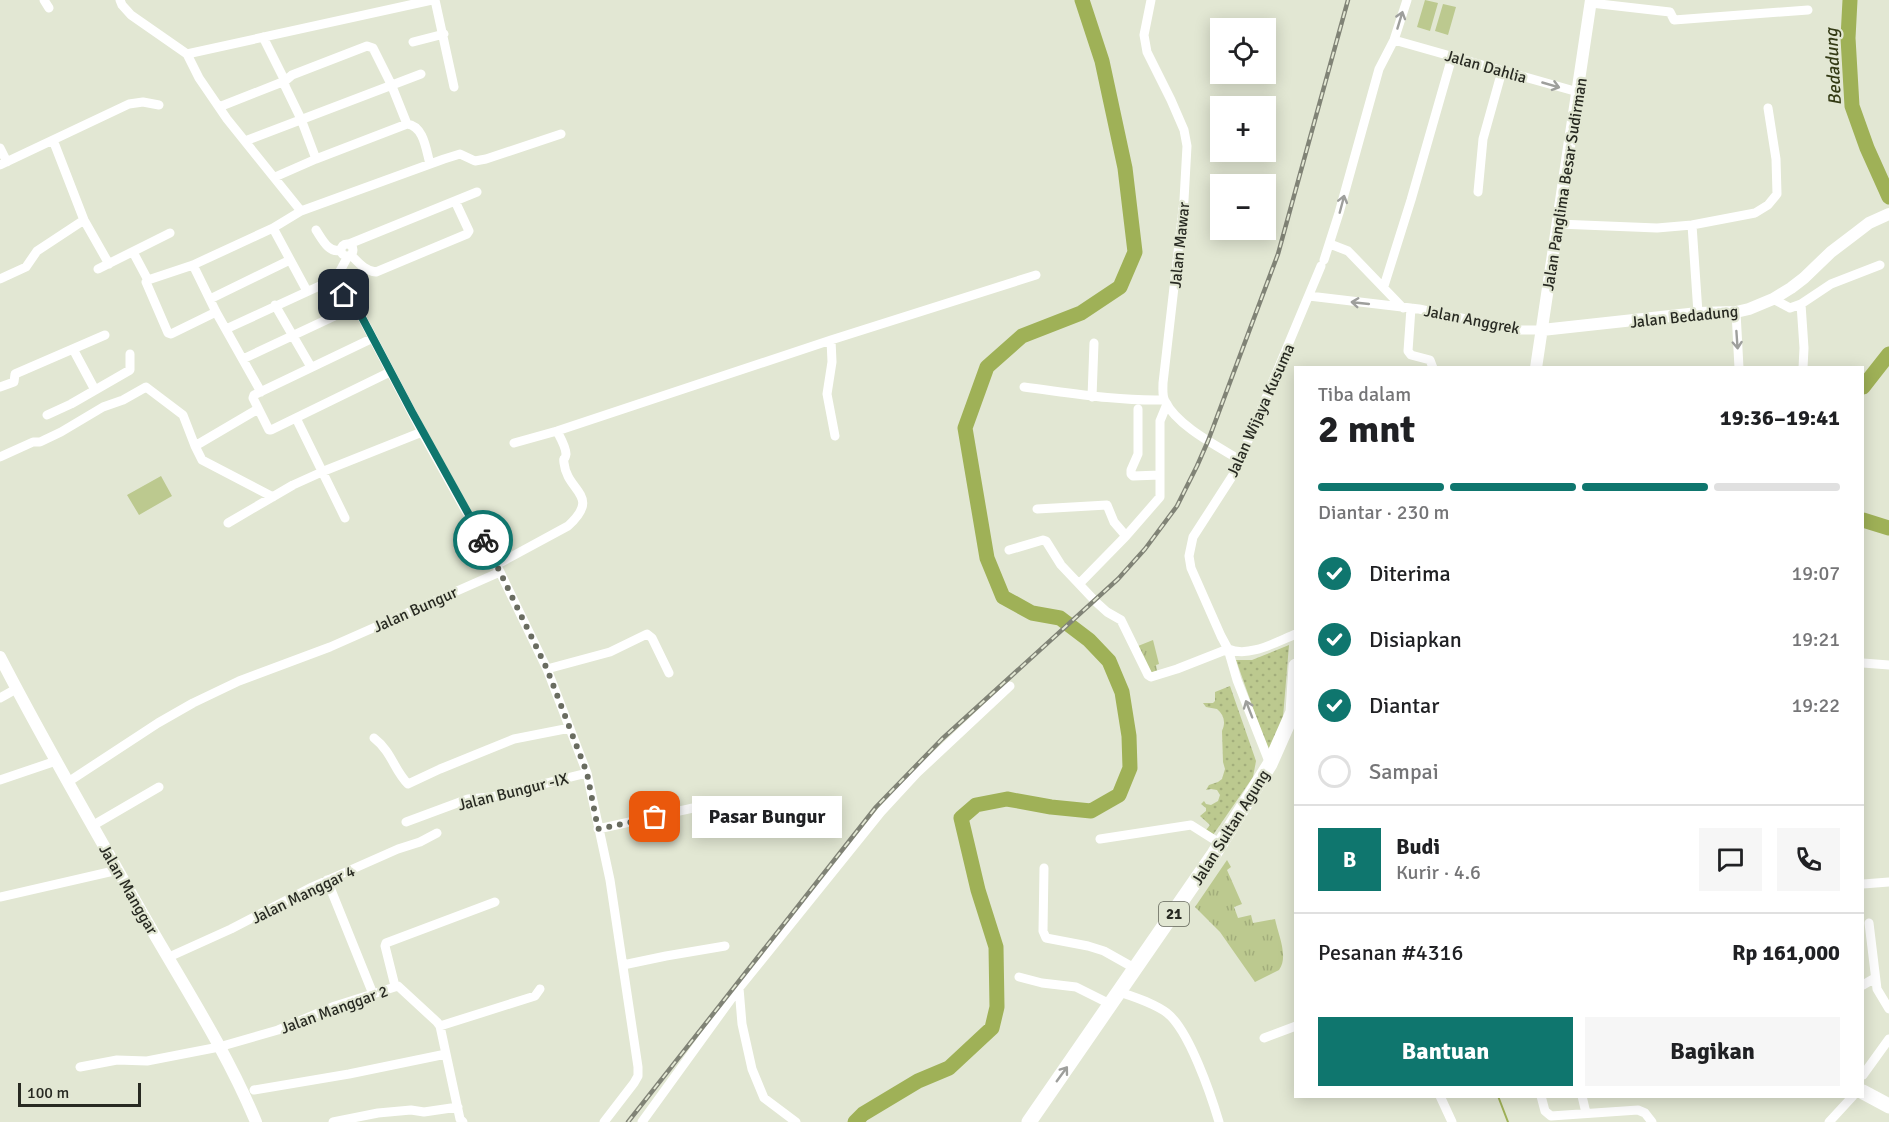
<!DOCTYPE html>
<html lang="id">
<meta charset="utf-8">
<style>
:root{--surface:#fff;--page:#f6f6f6;--text:#202124;--muted:#757577;--line:#e0e0e0;--accent:#0f766e}
body{margin:0;font-family:Signika,sans-serif;background:var(--page);color:var(--text);height:100vh;display:flex;flex-direction:column;font-size:22px;white-space:nowrap}
*{box-sizing:border-box;margin:0}
p{font-size:20px;color:var(--muted)}
.icon{flex:none;width:33px;height:33px;fill:none;stroke:currentColor;stroke-width:2;stroke-linecap:round;stroke-linejoin:round}
.map{position:relative;flex:1;overflow:hidden}
.panel{position:absolute;left:1294px;top:366px;width:570px;height:732px;display:flex;flex-direction:column;background:var(--surface);border-radius:0px;box-shadow:0 3px 15px #0003}
.panel>*{flex:none}
.controls{position:absolute;left:1210px;top:18px;display:grid;gap:12px}
.controls a{display:grid;place-items:center;width:66px;height:66px;border-radius:0px;background:var(--surface);box-shadow:0 3px 15px #0003;font-size:30px}
.scale{position:absolute;left:18px;bottom:15px;width:123px;box-sizing:border-box;padding-left:6px;border:3px solid #282a22;border-top:0;font-size:16px;line-height:21px;white-space:nowrap;color:#282a22;-webkit-text-stroke:4px #e2e7d3;paint-order:stroke}
.pin{position:absolute;display:grid;place-items:center;width:51px;height:51px;color:#fff;margin:-26px;border-radius:12px;box-shadow:0 3px 9px #0006}
.courier{position:absolute;display:grid;place-items:center;width:60px;height:60px;margin:-30px;border:4px solid #0f766e;border-radius:50%;background:#fff;color:#222;box-shadow:0 2px 8px #0007}
.bubble{position:absolute;height:42px;border-radius:0px;background:var(--surface);box-shadow:0 3px 15px #0003;font-size:20px;font-weight:700;line-height:42px;text-align:center}
.summary em{font-style:normal;font-weight:700}
.summary div{display:flex;flex-direction:column-reverse}
.summary{display:flex;align-items:center;justify-content:space-between;height:102px;padding:0 24px}
h1{font-size:39px;font-weight:700;line-height:45px}
.bar{display:grid;grid-template-columns:repeat(4,1fr);gap:9px 6px;align-content:center;height:72px;padding:0 24px}
.bar i{height:8px;border-radius:4px;background:var(--line)}
.bar .selected{background:var(--accent)}
.bar p{grid-column:span 4}
.line{display:flex;align-items:center;gap:15px;padding:0 24px;border-top:2px solid var(--line)}
.line div{flex:1}
.round{display:grid;place-items:center;flex:none;width:63px;height:63px;border-radius:0px;background:var(--page)}
ol{padding:0 24px;list-style:none}
li{display:flex;align-items:center;gap:18px;height:66px}
li p{margin-inline-start:auto}
li .icon{padding:6px;border-radius:50%;background:var(--accent);color:#fff;stroke-width:4}
li:last-child{color:var(--muted)}
li i{width:33px;height:33px;border:3px solid var(--line);border-radius:50%}
.primary-button{display:flex;gap:12px;margin-top:auto;padding:12px 24px}
.primary-button a{flex:1;height:69px;border-radius:0px;background:var(--accent);color:#fff;font-size:24px;font-weight:700;line-height:69px;text-align:center}
.primary-button a+a{background:var(--page);color:var(--text)}
.map>svg:first-child{display:block}
.grass{fill:url(#grass-tufts)}
.park{fill:url(#park-dots)}
.pitch{fill:#bcc98f}
.lines{fill:none;stroke-linecap:round;stroke-linejoin:round}
.stream{stroke:#9fb157;stroke-width:2}
.river{stroke:#9fb157;stroke-width:15}
.minor{stroke:#fff;stroke-width:9}
.major{stroke:#fff;stroke-width:12}
.highway{stroke:#fff;stroke-width:15}
.rail-casing{stroke:#808376;stroke-width:4.5}
.rail{stroke:#e2e7d3;stroke-width:2;stroke-dasharray:7;stroke-linecap:butt}
.oneway{stroke:#9e9f9c}
.done{stroke:#696c60;stroke-width:6;stroke-dasharray:0 10.8}
.route{stroke:#0f766e;stroke-width:8}
.labels{text-anchor:middle;stroke-width:4.5;stroke-linejoin:round;paint-order:stroke}
.shield{fill:#e2e7d3;stroke:#606357;stroke-width:1.5}
.shield-label{font-size:15px;font-weight:bold;fill:#282a22}
.street-label{font-size:16px;fill:#282a22;stroke:#e2e7d3}
.water-label{font-size:18px;font-style:italic;fill:#333a14;stroke:#e2e7d3}
</style>
<div class="map">
<svg width="1889" height="1122" viewBox="0 0 1889 1122">
<defs>
<pattern id="grass-tufts" width="24" height="20" patternUnits="userSpaceOnUse" patternTransform="scale(1.5)"><rect width="24" height="20" fill="#bcc98f"/><path d="M3 7l-1-3M5 7V3M7 7l1-3M15 17l-1-3M17 17v-4M19 17l1-3" fill="none" stroke="#a2ad7b"/></pattern>
<pattern id="park-dots" width="8" height="8" patternUnits="userSpaceOnUse" patternTransform="scale(1.5)"><rect width="8" height="8" fill="#bcc98f"/><path d="M2 2h.1M6 6h.1" fill="none" stroke="#a2ad7b" stroke-width="1.8" stroke-linecap="round"/></pattern>
</defs>
<rect width="100%" height="100%" fill="#e2e7d3"/>
<path class="grass" d="M1153,640L1159,664L1156,665L1157,671L1150,673L1138,646Z
M1227,860L1231,867L1227,870L1242,904L1234,907L1238,918L1251,915L1253,923L1275,919C1278,934 1289,957 1279,970L1255,982L1220,932L1195,907Z"/>
<path class="park" d="M1289,645L1283,717L1269,753L1236,660H1252Z
M1230,686L1256,761L1253,777L1213,835L1206,830L1210,825L1200,816L1206,811V808L1201,804L1204,801L1206,804L1211,805L1218,801L1220,795L1217,790L1211,789L1206,790L1209,785L1218,782L1222,779L1225,769L1223,762L1222,731C1226,722 1224,715 1217,709L1206,707L1203,703H1213L1215,701V692Z"/>
<path class="pitch" d="M1425,0L1438,3L1430,31L1417,27Z
M1443,4L1456,7L1448,35L1435,31Z
M161,476L172,496L139,515L127,495Z"/>
<g class="lines">
<path class="stream" d="M1498,1096L1508,1122"/>
<path class="river" d="M1850,0L1848,38L1852,106L1867,148L1889,197
M1863,387L1889,354
M1863,520L1889,528
M855,1122L863,1114L918,1081L949,1068L992,1028L997,1007L996,947L978,890L961,818L976,805L1007,799L1051,807L1091,811L1119,795L1130,768L1129,736L1122,692L1109,661L1089,640L1060,618L1032,613L1003,597L987,558L965,428L987,367L1022,336L1081,313L1120,287L1135,252L1125,168L1102,61L1082,0"/>
<path class="minor" d="M44,0L49,8
M120,0L122,5L131,15L187,54L199,78L227,119L301,211
M435,0L454,87
M1151,0L1144,35L1147,52L1171,100L1184,130L1187,146L1184,200L1163,383C1163,389 1162,396 1165,401C1177,426 1217,446 1240,460
M1591,3L1670,12L1674,20L1808,10
M1394,40L1578,92
M413,42L444,34
M187,54L432,0
M219,107L285,81L263,37
M53,140L84,220L109,264
M245,141L421,74
M0,148L7,162
M316,159L301,119L285,86V81L292,75L367,46L373,48L391,84L407,124
M0,165L129,104L143,102L159,105
M275,177L316,159L407,124C424,126 426,150 430,164
M1478,192L1483,139L1502,71
M1558,224L1657,228L1692,225L1755,213L1768,205L1777,194L1776,159L1768,108
M1692,225L1698,313
M273,228L307,291
M316,230C322,239 329,254 341,250
M349,244L477,192
M1330,244L1348,251L1403,308
M341 250a6 6 0 1 1 12 0a6 6 0 1 1-12 0Z
M133,252L148,280L146,282L168,333L171,334L216,312
M351,255C358,262 365,271 376,272L467,234L469,231L455,201
M1324,260L1339,213L1379,69L1394,40L1407,0
M193,265L216,312L261,392
M98,269L170,233
M0,279L26,267L37,251L84,220
M148,280L193,265L273,228L301,211L444,159L460,154L475,161L486,159L561,134
M333,284L348,256
M1384,286L1411,200L1452,57
M1309,296L1419,309L1517,330H1542
M210,299L290,260
M1773,299L1790,308L1801,304L1831,284L1880,265
M1801,304L1804,348L1803,368
M275,305L311,367
M1411,308L1408,351L1411,355L1430,360L1433,368
M1736,312L1739,368
M226,329L326,283L333,284L356,306L422,432L500,572L547,669L587,773L610,880L638,1067V1076L634,1083L604,1122
M373,338L254,395L253,398L269,430H271L390,372
M831,340L832,362L827,394L835,436
M73,349L95,390
M243,359L356,306
M0,387L14,382L15,374L105,335
M1024,387C1071,393 1116,401 1163,400
M1092,397L1094,343
M1138,409V454L1131,470V474L1133,476L1160,475
M47,415L71,404L130,370V354
M296,418L345,518
M514,443L557,431L831,340L1036,275
M195,446L258,409
M0,457L33,442H40L61,432L103,407L123,400L146,387L183,415L195,446L202,460L273,497
M1037,509L1107,505L1114,522L1126,536
M228,523L293,485L324,471L422,432
M1009,550L1043,540L1046,541L1061,565L1096,602L1107,612L1121,620L1148,675L1151,677L1177,669L1228,649
M496,565L568,526C602,495 567,492 564,463C563,455 565,462 566,454C566,447 560,437 557,431
M1080,583L1126,536L1160,497V421L1167,404
M1228,649C1249,658 1276,642 1296,634
M1863,663L1889,665
M547,669L610,652L647,634L652,638L669,673
M0,698L16,689
M374,738C392,752 394,770 408,784L440,769L514,739L570,728
M1270,764L1237,680L1228,649L1221,636L1191,568L1189,556L1193,537L1233,475L1240,460L1321,266
M0,780L56,761
M68,782L158,723L193,703L239,681L330,647L500,572
M406,822L468,799L491,797L587,773
M92,826L159,787
M598,829L693,808
M1100,839L1191,825L1221,844
M1044,868L1043,931L1046,938L1088,946L1104,951L1136,969
M327,880L373,994
M1863,884L1889,882
M0,897L118,870
M1869,923L1877,989L1889,1009
M169,957L231,929L312,887L398,849L420,842L437,833
M623,965L666,956L725,946
M1019,977L1042,983L1076,987L1112,1005
M1863,985L1875,978
M395,986L385,946L386,943L495,902
M739,988L742,1024L752,1069L764,1098L796,1122
M1120,992C1136,998 1154,1003 1167,1013C1189,1030 1211,1095 1219,1122
M440,1026L535,996L540,989
M1264,1038L1296,1026
M80,1067L117,1060L147,1061L219,1047L278,1030L335,1006L398,986L437,1022L440,1026L460,1119L463,1122
M1863,1075L1889,1039
M254,1090L349,1074L446,1054
M1440,1096L1452,1122
M1541,1096L1545,1111L1551,1116L1638,1110L1645,1113L1652,1122
M1582,1096L1586,1113
M333,1122L378,1113L411,1110L424,1112L458,1107
M642,1122L739,988L881,812L917,773L1010,686
M1829,1122L1853,1096"/>
<path class="major" d="M1542,330L1698,313L1736,312L1749,309L1773,299L1791,288L1804,278L1831,252L1856,233L1869,223L1889,214
M1536,368L1591,0
M0,657C49,752 103,844 156,937C191,997 229,1057 256,1122"/>
<path class="highway" d="M1863,1092L1889,1106
M1029,1122L1214,854L1270,764L1293,712L1296,666"/>
<g class="rail-casing">
<path id="rail" d="M628,1122L876,807L942,739L1118,579L1145,549L1177,506L1197,466L1208,441L1278,254L1348,0"/>
</g>
<use href="#rail" class="rail"/>
</g>
<defs><path id="oneway-shaft" d="M-6 0H5M1.5-3L5.5 0L1.5 3" fill="none" stroke-width="1.6" stroke-linecap="round" stroke-linejoin="round" transform="scale(1.5)"/></defs>
<g class="oneway">
<use href="#oneway-shaft" transform="translate(1400 20) rotate(-73)"/>
<use href="#oneway-shaft" transform="translate(1551 85) rotate(16)"/>
<use href="#oneway-shaft" transform="translate(1342 204) rotate(-75)"/>
<use href="#oneway-shaft" transform="translate(1360 303) rotate(-174)"/>
<use href="#oneway-shaft" transform="translate(1737 340) rotate(86)"/>
<use href="#oneway-shaft" transform="translate(1249 709) rotate(-111)"/>
<use href="#oneway-shaft" transform="translate(1062 1074) rotate(-54)"/>
</g>
<g class="lines">
<path class="done" d="M483,540L500,572L547,669L587,773L598,829L655,817"/>
<path class="route" d="M344,295L356,306L412,412L483,540"/>
</g>
<g class="labels">
<rect class="shield" x="1159" y="902" width="30" height="24" rx="4.5"/>
<g class="shield-label">
<text x="1174" y="919">21</text>
</g>
<g class="street-label">
<text transform="translate(1486 66) rotate(16)" y="6">Jalan Dahlia</text>
<text transform="translate(1564 184) rotate(-81)" y="6">Jalan Panglima Besar Sudirman</text>
<text transform="translate(1179 245) rotate(-84)" y="6">Jalan Mawar</text>
<text transform="translate(1684 316) rotate(-6)" y="6">Jalan Bedadung</text>
<text transform="translate(1472 319) rotate(11)" y="6">Jalan Anggrek</text>
<text transform="translate(1260 410) rotate(-66)" y="6">Jalan Wijaya Kusuma</text>
<text transform="translate(415 609) rotate(-24)" y="6">Jalan Bungur</text>
<text transform="translate(513 791) rotate(-14)" y="6">Jalan Bungur -IX</text>
<text transform="translate(1230 827) rotate(-58)" y="6">Jalan Sultan Agung</text>
<text transform="translate(129 889) rotate(60)" y="6">Jalan Manggar</text>
<text transform="translate(303 894) rotate(-26)" y="6">Jalan Manggar 4</text>
<text transform="translate(334 1009) rotate(-20)" y="6">Jalan Manggar 2</text>
</g>
<g class="water-label">
<text transform="translate(1833 67) rotate(-93)" y="6">Bedadung</text>
</g>
</g>
</svg>
<div class="controls">
<a><svg class="icon" aria-label="locate" viewBox="0 0 24 24"><circle cx="12" cy="12" r="6"/><path d="M12 2v4M12 18v4M2 12h4M18 12h4"/></svg></a>
<a>+</a>
<a>−</a>
</div>
<div class="scale">100 m</div>
<div class="pin" style="left:655px;top:817px;background:#ea580c"><svg class="icon" aria-label="bag" viewBox="0 0 24 24"><path d="M5 8h14l-1 12H6zM9 8a3 3 0 0 1 6 0"/></svg></div>
<div class="pin" style="left:344px;top:295px;background:#1f2937"><svg class="icon" aria-label="home" viewBox="0 0 24 24"><path d="M3 11l9-7 9 7M6 9v11h12V9"/></svg></div>
<div class="courier" style="left:483px;top:540px"><svg class="icon" aria-label="bike" viewBox="0 0 24 24"><circle cx="6" cy="16" r="4"/><circle cx="18" cy="16" r="4"/><path d="M6 16l4-8h5l3 8M10 8l3 8H6M13 5h3"/></svg></div>
<div class="bubble" style="left:692px;top:796px;width:150px">Pasar Bungur</div>
<section class="panel">
<div class="summary"><div><h1>2 mnt</h1><p>Tiba dalam</p></div><em>19:36–19:41</em></div>
<div class="bar"><i class="selected"></i><i class="selected"></i><i class="selected"></i><i></i><p>Diantar · 230 m</p></div>
<ol>
<li><svg class="icon" aria-label="check" viewBox="0 0 24 24"><path d="M5 12l5 5 9-10"/></svg>Diterima<p>19:07</p></li>
<li><svg class="icon" aria-label="check" viewBox="0 0 24 24"><path d="M5 12l5 5 9-10"/></svg>Disiapkan<p>19:21</p></li>
<li><svg class="icon" aria-label="check" viewBox="0 0 24 24"><path d="M5 12l5 5 9-10"/></svg>Diantar<p>19:22</p></li>
<li><i></i>Sampai</li>
</ol>
<div class="line" style="height:108px"><b class="round" style="background:var(--accent);color:#fff">B</b><div><b>Budi</b><p>Kurir · 4.6</p></div><a class="round"><svg class="icon" aria-label="chat" viewBox="0 0 24 24"><path d="M4 5h16v11H9l-5 4z"/></svg></a><a class="round"><svg class="icon" aria-label="phone" viewBox="0 0 24 24"><path d="M5 4h4l2 5-3 2q2 4 5 5l2-3 5 2v4C11 20 4 13 5 4z"/></svg></a></div>
<div class="line" style="height:78px"><div>Pesanan #4316</div><b>Rp 161,000</b></div>
<div class="primary-button"><a>Bantuan</a><a>Bagikan</a></div>
</section>
</div>
